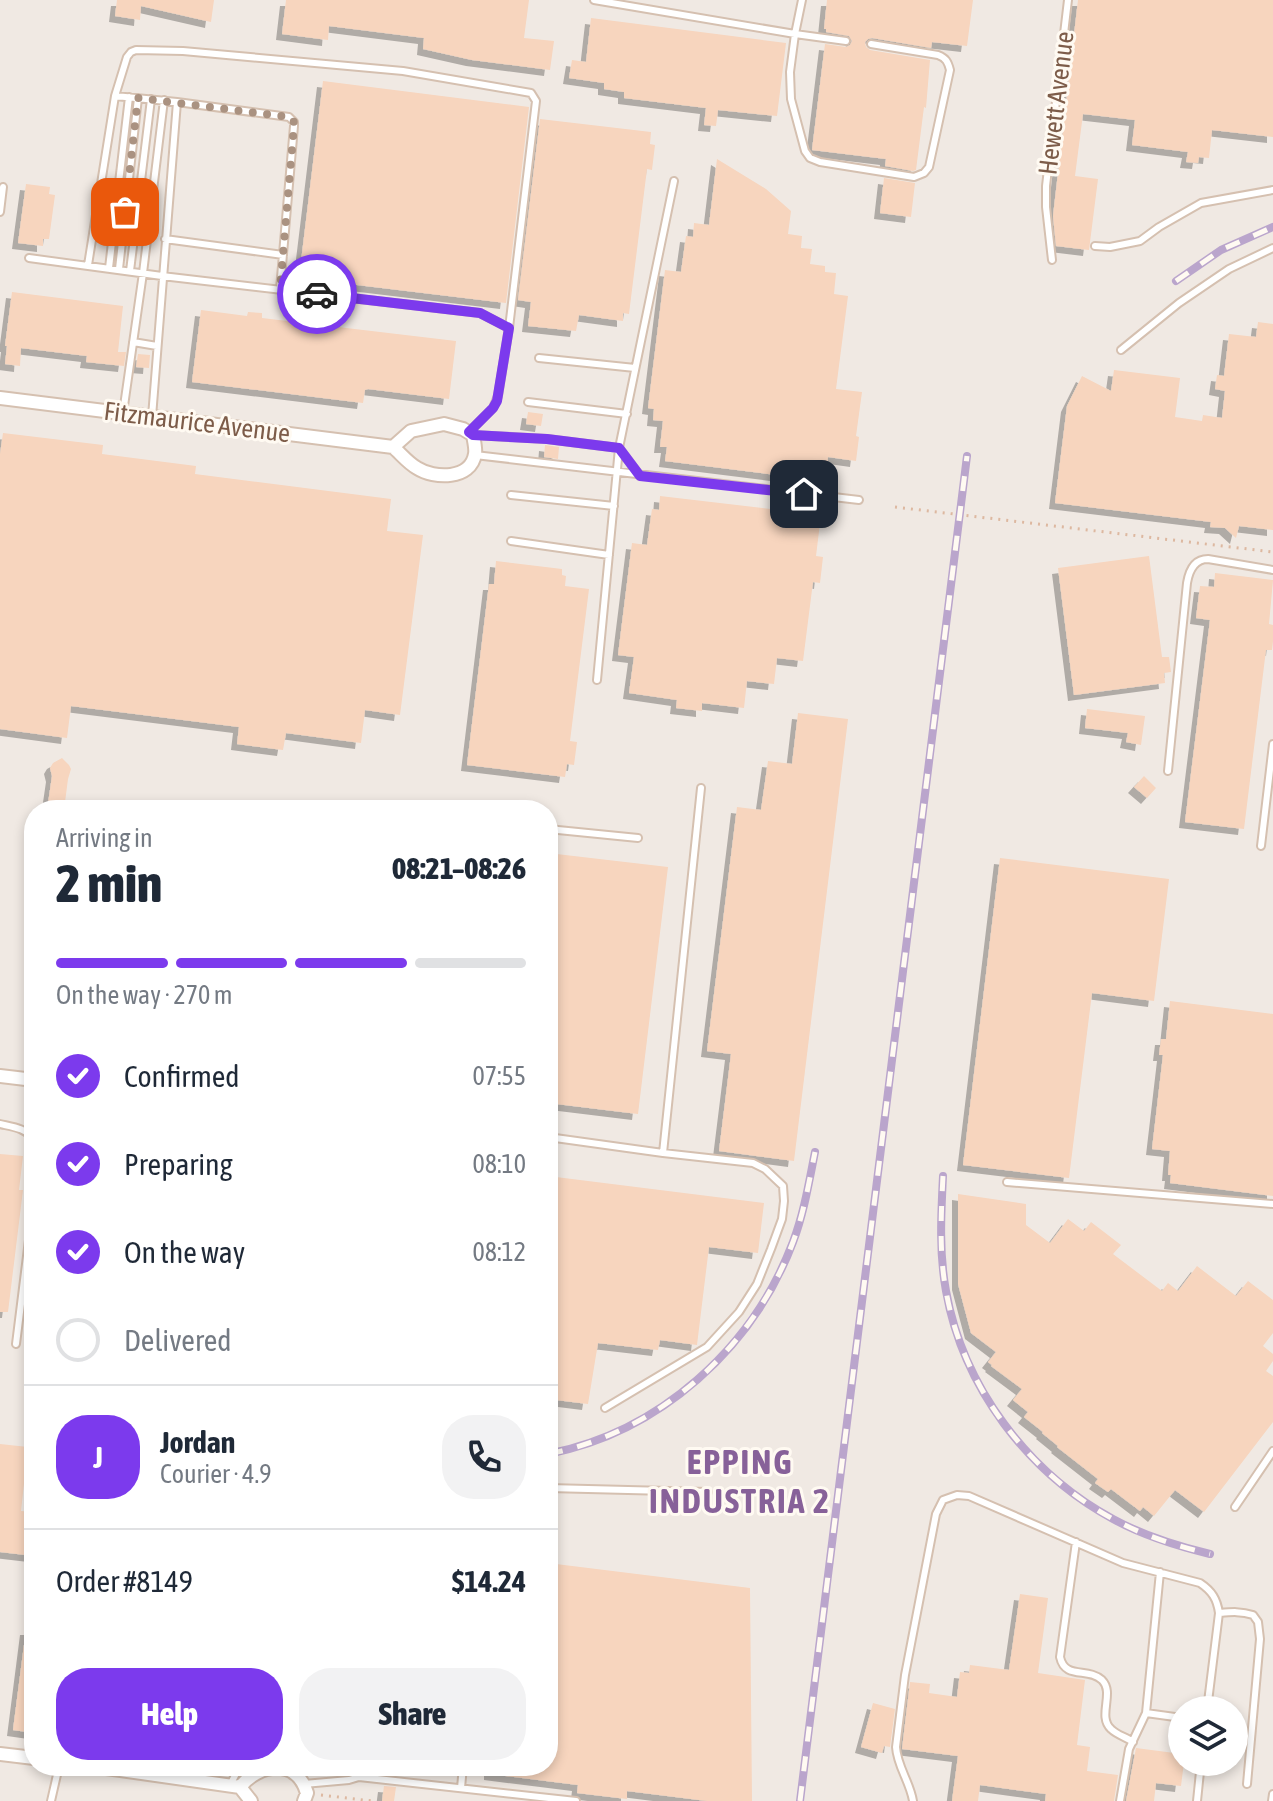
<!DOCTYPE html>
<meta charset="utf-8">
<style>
:root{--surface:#fff;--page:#f2f2f3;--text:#1f2937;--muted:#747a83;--line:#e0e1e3;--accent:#7c3aed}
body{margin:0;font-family:"Asap Condensed",sans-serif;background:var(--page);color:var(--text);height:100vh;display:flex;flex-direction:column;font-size:30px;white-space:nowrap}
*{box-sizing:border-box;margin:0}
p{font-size:26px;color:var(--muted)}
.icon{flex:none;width:44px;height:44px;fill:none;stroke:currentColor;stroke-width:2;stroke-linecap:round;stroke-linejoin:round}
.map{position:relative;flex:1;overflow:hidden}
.drawer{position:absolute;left:24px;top:800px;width:534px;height:976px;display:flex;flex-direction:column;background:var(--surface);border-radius:32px;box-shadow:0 4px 12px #0003}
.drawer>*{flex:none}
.buttons{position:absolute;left:1168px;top:1696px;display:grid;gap:16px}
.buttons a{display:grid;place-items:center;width:80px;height:80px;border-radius:50%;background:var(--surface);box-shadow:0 4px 12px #0003;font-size:40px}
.pin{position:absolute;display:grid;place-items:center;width:68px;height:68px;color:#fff;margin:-34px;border-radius:16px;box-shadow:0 4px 12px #0006}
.courier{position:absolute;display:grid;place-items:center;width:80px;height:80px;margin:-40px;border:6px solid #7c3aed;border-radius:50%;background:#fff;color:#222;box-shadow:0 2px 10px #0007}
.headline em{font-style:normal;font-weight:800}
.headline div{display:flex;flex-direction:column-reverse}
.headline{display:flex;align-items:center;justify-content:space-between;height:136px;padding:0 32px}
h1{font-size:52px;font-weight:800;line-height:60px}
.bar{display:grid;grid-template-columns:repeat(4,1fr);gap:12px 8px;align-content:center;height:96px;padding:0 32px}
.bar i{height:10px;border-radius:6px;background:var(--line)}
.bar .selected{background:var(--accent)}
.bar p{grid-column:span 4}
.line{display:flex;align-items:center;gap:20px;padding:0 32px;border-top:2px solid var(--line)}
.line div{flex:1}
.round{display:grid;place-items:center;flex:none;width:84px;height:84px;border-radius:32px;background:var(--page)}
ol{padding:0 32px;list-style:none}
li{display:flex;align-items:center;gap:24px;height:88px}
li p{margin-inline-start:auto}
li .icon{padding:8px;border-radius:50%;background:var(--accent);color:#fff;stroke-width:4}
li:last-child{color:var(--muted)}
li i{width:44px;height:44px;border:4px solid var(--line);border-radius:50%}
.primary-button{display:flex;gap:16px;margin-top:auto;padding:16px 32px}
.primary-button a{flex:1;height:92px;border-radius:32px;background:var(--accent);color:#fff;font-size:32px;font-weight:800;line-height:92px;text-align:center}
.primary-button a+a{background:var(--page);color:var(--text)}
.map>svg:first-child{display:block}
.industrial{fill:#f0e9e3;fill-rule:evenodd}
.building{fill:#f7d5be;filter:url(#shadow)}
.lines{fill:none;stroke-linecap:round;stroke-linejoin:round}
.service-casing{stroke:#d5c0b0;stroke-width:10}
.minor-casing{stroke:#d5c0b0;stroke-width:16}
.path{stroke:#ddb8a0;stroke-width:3;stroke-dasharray:2 6;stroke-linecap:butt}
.service{stroke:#fff;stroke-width:6}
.minor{stroke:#fff;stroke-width:12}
.rail-casing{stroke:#baa5cc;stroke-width:8}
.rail{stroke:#fffaf2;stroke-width:5;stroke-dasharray:15;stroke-linecap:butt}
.done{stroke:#aa9281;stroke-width:8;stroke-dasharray:0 14.4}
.route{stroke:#7c3aed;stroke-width:10}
.labels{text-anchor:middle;stroke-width:6;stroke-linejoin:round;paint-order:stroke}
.street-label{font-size:26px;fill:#7d5c49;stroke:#fffaf2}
.district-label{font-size:34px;font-weight:bold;letter-spacing:2px;fill:#876199;stroke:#fffaf2}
</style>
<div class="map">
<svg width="1273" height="1801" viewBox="0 0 1273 1801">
<defs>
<filter id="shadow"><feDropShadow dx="-6" dy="6" stdDeviation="0" flood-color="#0004"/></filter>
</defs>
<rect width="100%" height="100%" fill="#fef7ea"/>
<path class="industrial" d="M0,0H1273V1801H0ZM34,810H548V1766H34ZM1182,1710H1234V1762H1182Z"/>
<path class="building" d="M117,0H214L211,22L141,6L140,20L115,16Z
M286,0H529L524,38L554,41L550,70L472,60L423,49L424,38L329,26L328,40L282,34Z
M827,0H973L967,46L932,42L931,48L872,38L868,39L865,42L866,47L870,50L930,60L926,108L924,107L916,170L913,171L885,166L886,159L812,150L825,44L846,47L850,45L852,41L849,36L826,32V29H824Z
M1078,0H1273V137L1212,130L1209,158L1199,157L1198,163L1186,162L1188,152L1132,145L1135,120L1083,114L1075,176L1098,179L1089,250L1056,246L1053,216Z
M591,18L786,43L777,116L718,110L716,126L704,125L706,108L624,98V92L604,89V83L569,78L572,60L586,62Z
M323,81L529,107L506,303L299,278Z
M540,119L651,132L650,144L655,145L652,170L647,169L629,314L623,313V321L579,315L576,331L528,326L531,302L518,300Z
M717,159L766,189L791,211L788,234L802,236L801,248L812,249L810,264L825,266V272L836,273L834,294L848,296L836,389L862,392L856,436L859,437L856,461L828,457L825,481L665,461L667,447H660L663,421L653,420L654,409L648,408L665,270L681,272L686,236L693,237L694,223L709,225Z
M884,178L915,183L911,217L880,213Z
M26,184L50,187L49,194L55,195L49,239H43V246L18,243Z
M12,292L123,306L118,352H126L124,366L86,362L87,356L21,348L20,366L5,364L7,346H5Z
M201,310L247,316L248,312L262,313V318L456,341L449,399L368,389L365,390L363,403L192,382Z
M1258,322L1273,324V530L1239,526L1236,538L1225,528L1210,527L1211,522L1055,503L1067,406L1082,376L1111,391L1114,370L1180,378L1175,417L1202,421L1203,415L1222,418L1225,391L1215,389L1217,375L1224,376L1229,334L1256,337Z
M138,354L150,355L149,368L136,367Z
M528,412L543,414L541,426L526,424Z
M3,433L103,445L102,454L196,466L195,474L391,499L387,531L423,535L400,715L365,710L361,743L286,733L283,750L237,744L239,727L71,706L67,738L0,729V454Z
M545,445L559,447L558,459L544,457Z
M660,496L821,515L816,556L823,557L820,583L813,582L803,661L777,658L774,684L747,681L744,708L702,703V711L676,708L677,700L629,693L634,657L618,655L632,543L647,545L652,509L659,510Z
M1149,556L1162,657H1169L1171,672L1164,673L1165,683L1074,695L1058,568Z
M496,561L562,569V575L566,576L565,586L589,589L570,741L577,742L574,765L567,764L565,777L467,765L489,584H494Z
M1215,573L1273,580L1269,624L1273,625V641L1272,650H1266L1244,829L1185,822L1210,620L1196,618L1200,586L1214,587Z
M1087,709L1145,716L1141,745L1126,742L1128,733L1085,728Z
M798,713L848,719L794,1161L719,1151L731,1054L707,1051L737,807L761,810L768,761L792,764Z
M62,758L69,765L71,769L68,779L64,810H47L52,776L50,768L53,763Z
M1144,776L1156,788L1147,798L1134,787Z
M548,853L668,867L638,1114L548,1103Z
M1000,858L1169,879L1154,1001L1092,993L1069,1178L963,1165Z
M1170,1001L1273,1014V1196L1170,1183L1171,1175H1168L1170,1151L1152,1149L1163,1055H1159L1161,1039H1166Z
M0,1154L23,1156L19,1190H23L8,1312H0Z
M548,1176L764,1203L758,1253L709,1247L697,1345L660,1340L658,1350L598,1343L588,1404L548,1399Z
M958,1194L1026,1204V1225L1050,1243L1068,1219L1084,1231L1091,1222L1121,1245L1113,1254L1162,1291L1168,1283L1178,1291L1197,1266L1236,1296L1248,1281L1273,1300V1333L1263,1346L1273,1354V1361L1266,1371L1273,1376V1422L1204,1512L1175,1490L1154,1516L1143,1507L1140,1511L1111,1489L1108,1492L1095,1483L1098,1479L1057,1447L1058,1446L1042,1433L1043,1432L1024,1417L1028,1412L1013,1400L1022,1389L991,1366L992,1365L988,1362L996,1352L971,1333L958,1284Z
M0,1444L28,1447L21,1511L34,1512V1556L0,1552Z
M548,1563L750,1588L752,1801H707L627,1791V1799L577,1793L578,1785L490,1774V1766H548Z
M1020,1594L1048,1598L1038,1673L1085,1680L1077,1745L1090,1747L1087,1771L1118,1775L1114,1801H1045L1046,1794L980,1785L978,1801H952L958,1756L902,1749L910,1682L930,1684L929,1693L957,1697L960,1672L969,1673L970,1665L1009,1670Z
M26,1629H34V1733L13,1730Z
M873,1703L895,1709L890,1747L884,1746L882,1753L861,1747Z
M1136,1748L1182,1754V1762H1184L1181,1786L1156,1783L1154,1801H1126Z
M384,1786L396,1787L394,1801H382Z"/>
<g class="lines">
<g class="service-casing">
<path id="service" d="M594,0L795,34L802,0
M846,41L795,34L790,72L791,99L805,151L810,158L820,162L914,177L924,173L929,167L950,70C948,62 946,58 938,55L871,44
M115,96L177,102L289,117L294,122V126L280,289
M0,212L3,187
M165,239L283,255
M1095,246L1110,247L1140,241L1159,227L1201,203L1273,190
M29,258L162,276L480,313L509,328
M1052,260L1046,207V186L1068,0
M88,265L115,96L127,57L131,52L136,50L183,51L403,71L531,93L536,101L509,328L498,396L493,408L469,432
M109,268L129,97
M119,269L138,98
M130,271L151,99
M133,342L157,346
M1121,350L1179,303L1229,269L1273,248
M539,358L635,368
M528,402L627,414
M123,413L143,273L164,100
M152,417L177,102
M474,435L547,439L619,448L640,476
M475,455L859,500
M511,495L614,506
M511,541L609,555
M597,680L619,448L674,181
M1168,771L1187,583C1189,571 1194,559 1208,559L1273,570
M548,829L638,838
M1261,846L1273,744
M0,1124C13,1127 26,1128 34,1140
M548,1137L663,1153L753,1163L765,1169L783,1186L784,1201L782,1219L771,1249L757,1284L739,1312L707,1347L605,1408
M663,1153L701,788
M1007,1182L1273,1204
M16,1344L34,1200
M548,1488L708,1492
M1235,1507L1273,1451
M1076,1542L1060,1657C1065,1680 1088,1667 1102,1680C1115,1693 1097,1716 1111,1729C1117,1735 1126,1737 1133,1742
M1160,1572L1146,1713L1182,1718
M1219,1613C1231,1612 1241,1611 1253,1615L1258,1622L1260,1639L1247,1784
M359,1777L576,1801
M304,1784L349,1780L359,1777L362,1773L364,1766
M230,1785L240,1766
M461,1788L463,1766
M51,1801L59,1766
M913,1801C910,1782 897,1766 896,1747L905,1675L936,1514L943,1500L957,1495L969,1496L1123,1563L1200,1583C1212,1591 1217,1599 1219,1613L1207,1710
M1120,1801L1129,1749L1146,1713
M1197,1801L1201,1762
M1272,1801L1273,1794"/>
</g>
<g class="minor-casing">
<path id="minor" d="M0,398L393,447
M444,424L463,429L473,435C474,441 476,449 475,454C471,480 434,479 417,468C408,463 401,454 393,447L411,431Z
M0,1076L34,1080
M0,1754L34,1758
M92,1766L240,1787
M251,1801L240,1787C259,1763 297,1758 307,1793L304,1801"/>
</g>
<path class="path" d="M895,507L1273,552
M321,1795L372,1801"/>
<use href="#service" class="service"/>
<use href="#minor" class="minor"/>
<g class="rail-casing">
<path id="rail" d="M1176,281L1221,250L1273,227
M943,1176C941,1215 939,1253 946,1291C963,1387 1028,1473 1113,1519C1144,1536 1177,1546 1210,1554
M548,1454C660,1432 753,1348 793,1242C804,1213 809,1182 815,1152
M800,1801L967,456"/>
</g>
<use href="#rail" class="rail"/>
</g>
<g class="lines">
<path class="done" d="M125,212L138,98L289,117L294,122V126L280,289L317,294"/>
<path class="route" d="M317,294L480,313L509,328L497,401L493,408L469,432L473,435L547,439L619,448L640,476L804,494"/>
</g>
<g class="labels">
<g class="street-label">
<text transform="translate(1056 103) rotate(-83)" y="9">Hewett Avenue</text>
<text transform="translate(197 422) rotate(7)" y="9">Fitzmaurice Avenue</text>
</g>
<g class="district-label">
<text x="740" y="1474">EPPING<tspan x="740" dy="39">INDUSTRIA 2</tspan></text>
</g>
</g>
</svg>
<div class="buttons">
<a><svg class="icon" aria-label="layers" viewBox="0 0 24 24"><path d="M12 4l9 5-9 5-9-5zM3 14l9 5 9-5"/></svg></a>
</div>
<div class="pin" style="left:125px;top:212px;background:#ea580c"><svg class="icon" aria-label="bag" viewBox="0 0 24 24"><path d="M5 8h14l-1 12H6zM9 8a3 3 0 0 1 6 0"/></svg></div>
<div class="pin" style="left:804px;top:494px;background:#1f2937"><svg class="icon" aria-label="home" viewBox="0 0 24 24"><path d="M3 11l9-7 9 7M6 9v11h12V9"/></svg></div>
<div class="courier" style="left:317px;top:294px"><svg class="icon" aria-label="car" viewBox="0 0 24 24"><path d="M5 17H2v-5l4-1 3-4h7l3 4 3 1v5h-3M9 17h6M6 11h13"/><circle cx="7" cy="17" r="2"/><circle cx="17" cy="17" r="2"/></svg></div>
<section class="drawer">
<div class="headline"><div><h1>2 min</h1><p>Arriving in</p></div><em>08:21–08:26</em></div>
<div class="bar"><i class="selected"></i><i class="selected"></i><i class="selected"></i><i></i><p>On the way · 270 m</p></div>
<ol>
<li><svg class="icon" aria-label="check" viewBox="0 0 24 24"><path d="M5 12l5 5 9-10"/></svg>Confirmed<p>07:55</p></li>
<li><svg class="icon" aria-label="check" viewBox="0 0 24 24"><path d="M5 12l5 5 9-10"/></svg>Preparing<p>08:10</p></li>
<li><svg class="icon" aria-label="check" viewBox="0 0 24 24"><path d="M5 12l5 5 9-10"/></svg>On the way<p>08:12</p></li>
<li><i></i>Delivered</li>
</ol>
<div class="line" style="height:144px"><b class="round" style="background:var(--accent);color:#fff">J</b><div><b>Jordan</b><p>Courier · 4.9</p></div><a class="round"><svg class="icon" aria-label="phone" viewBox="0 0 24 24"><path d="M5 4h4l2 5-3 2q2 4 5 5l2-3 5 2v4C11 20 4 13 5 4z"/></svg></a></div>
<div class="line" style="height:104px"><div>Order #8149</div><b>$14.24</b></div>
<div class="primary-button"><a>Help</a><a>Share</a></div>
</section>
</div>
